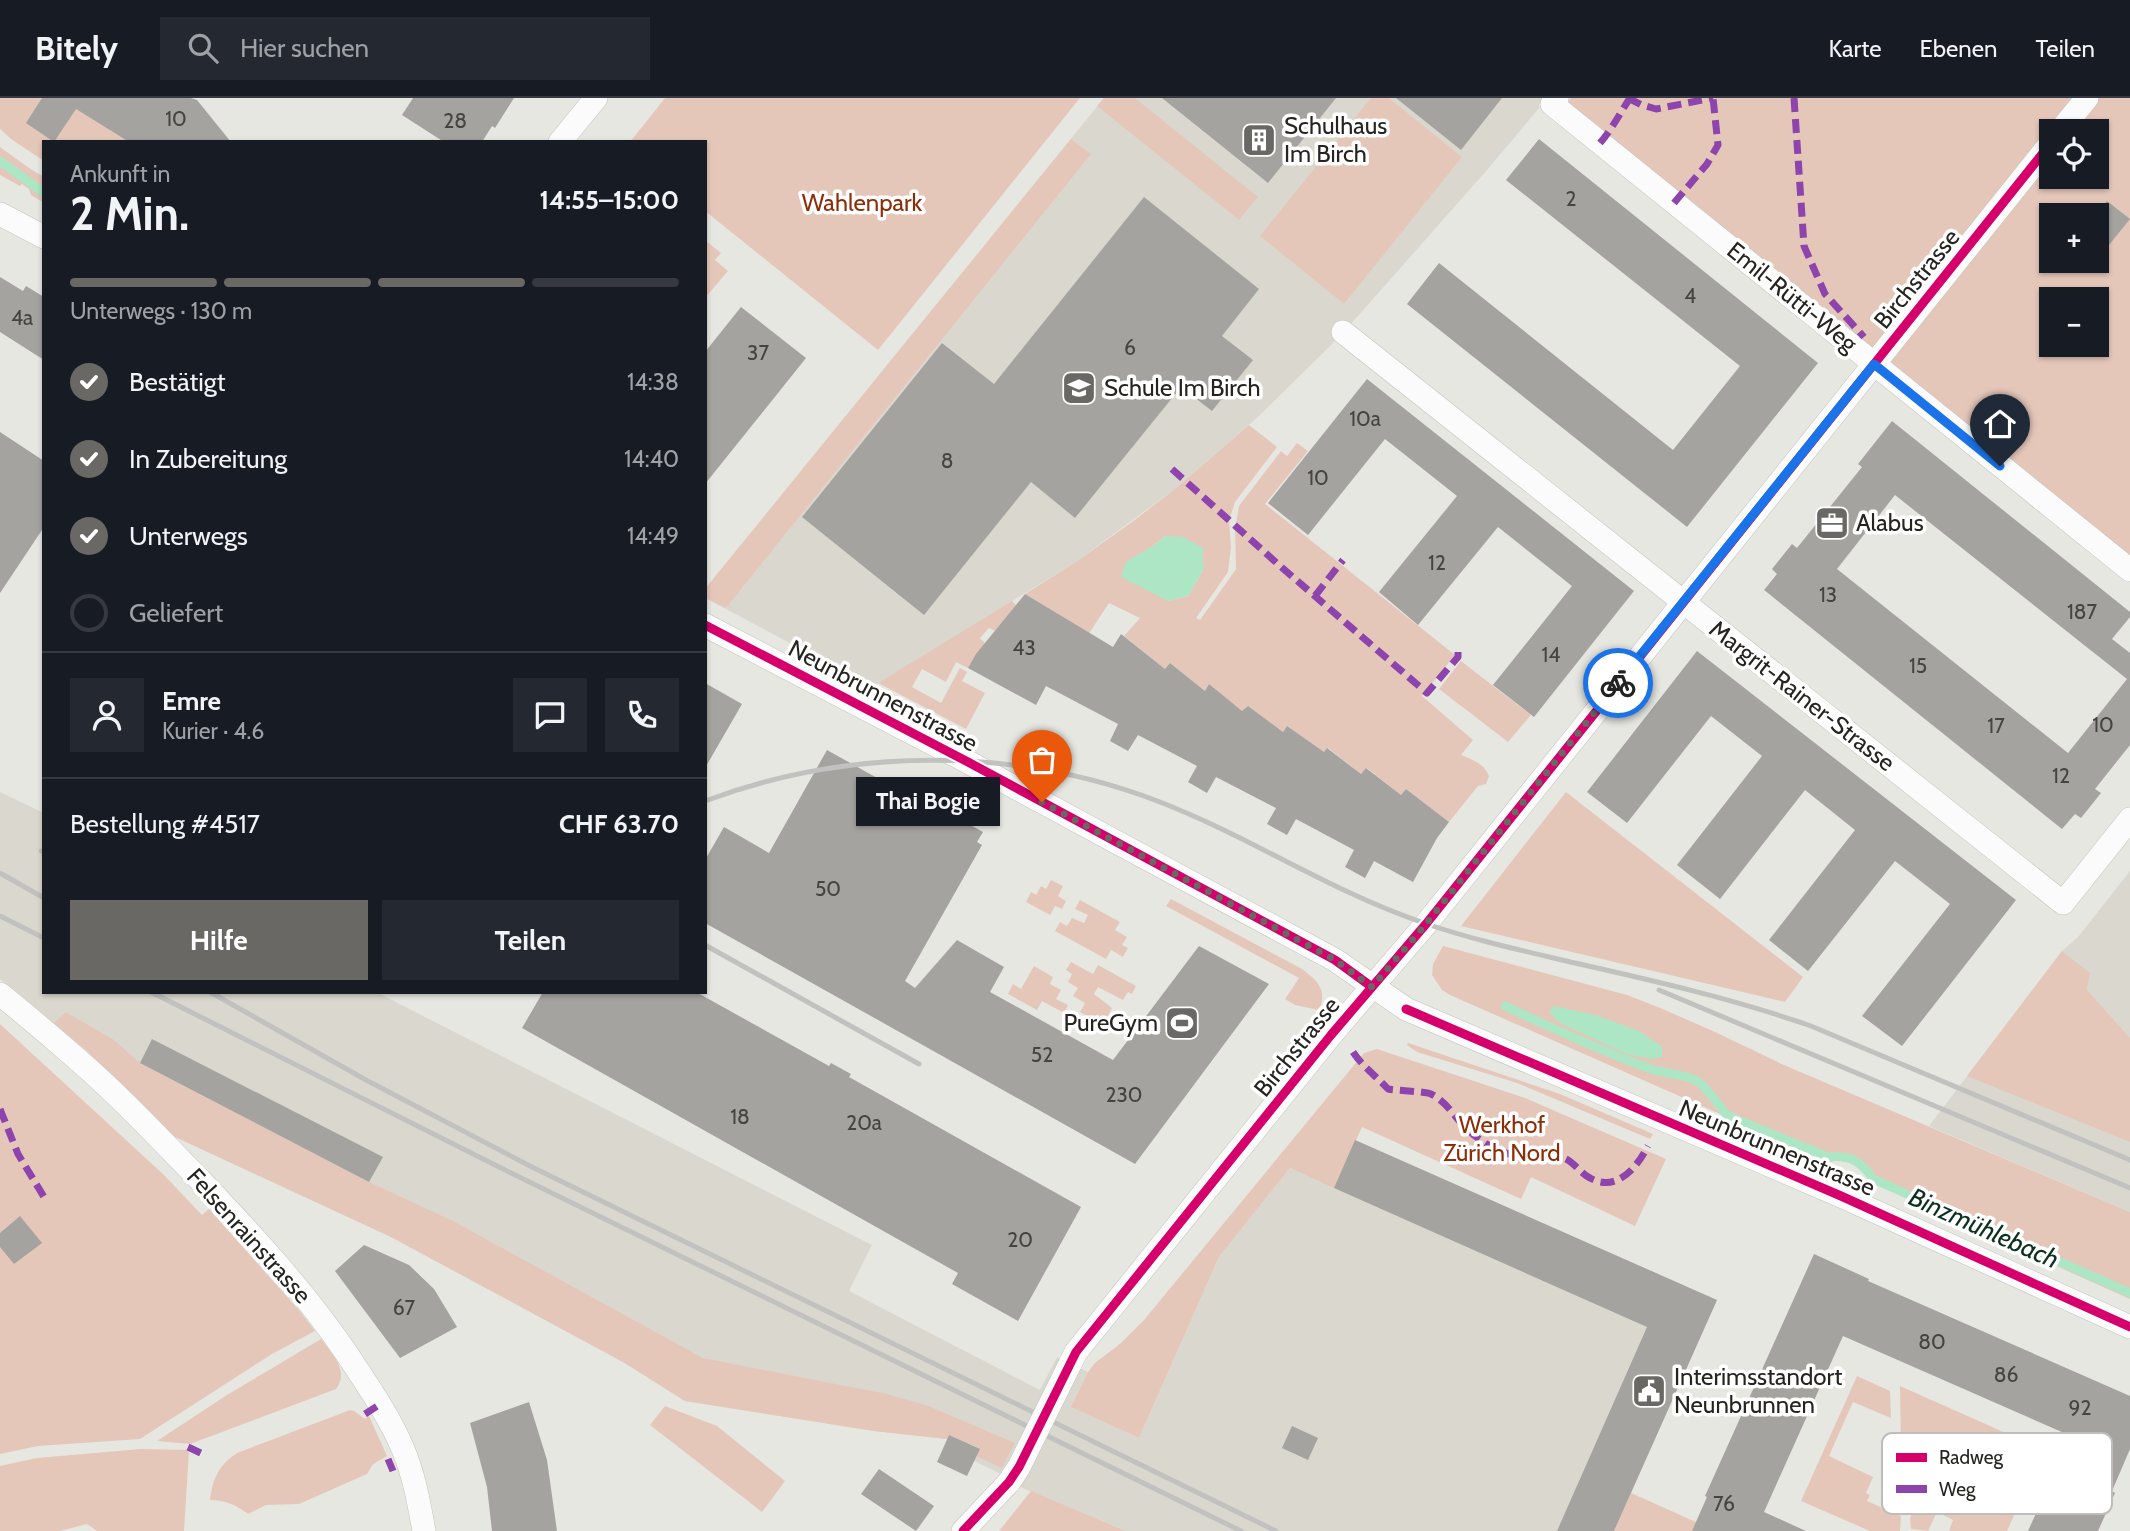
<!DOCTYPE html>
<html lang="de">
<meta charset="utf-8">
<style>
:root{--surface:#171b24;--page:#242831;--text:#f1f3f6;--muted:#9ea1a6;--line:#363941;--accent:#696865}
body{margin:0;font-family:Cabin,sans-serif;background:var(--page);color:var(--text);height:100vh;display:flex;flex-direction:column;font-size:26px;white-space:nowrap}
*{box-sizing:border-box;margin:0}
p{font-size:23px;color:var(--muted)}
.icon{flex:none;width:38px;height:38px;fill:none;stroke:currentColor;stroke-width:2;stroke-linecap:round;stroke-linejoin:round}
.map{position:relative;flex:1;overflow:hidden}
.sheet{position:absolute;left:42px;top:42px;width:665px;height:854px;display:flex;flex-direction:column;background:var(--surface);border-radius:0px;box-shadow:0 2px 5px #0004}
.sheet>*{flex:none}
.controls{position:absolute;left:2039px;top:21px;display:grid;gap:14px}
.controls a{display:grid;place-items:center;width:70px;height:70px;border-radius:0px;background:var(--surface);box-shadow:0 2px 5px #0004;font-size:35px}
.pin{position:absolute;display:grid;place-items:center;width:60px;height:60px;color:#fff;margin:-72px -30px;border-radius:50% 50% 50% 0;rotate:-45deg;box-shadow:0 0 7px #0007}
.pin .icon{rotate:45deg}
.courier{position:absolute;display:grid;place-items:center;width:70px;height:70px;margin:-35px;border:5px solid #1a73e8;border-radius:50%;background:#fff;color:#222;box-shadow:0 2px 9px #0007}
.bubble{position:absolute;height:49px;border-radius:0px;background:var(--surface);box-shadow:0 2px 5px #0004;font-size:23px;font-weight:800;line-height:49px;text-align:center}
.overview em{font-style:normal;font-weight:800}
.overview div{display:flex;flex-direction:column-reverse}
.overview{display:flex;align-items:center;justify-content:space-between;height:119px;padding:0 28px}
h1{font-size:46px;font-weight:800;line-height:52px}
.bar{display:grid;grid-template-columns:repeat(4,1fr);gap:10px 7px;align-content:center;height:84px;padding:0 28px}
.bar i{height:9px;border-radius:5px;background:var(--line)}
.bar .on{background:var(--accent)}
.bar p{grid-column:span 4}
.line{display:flex;align-items:center;gap:18px;padding:0 28px;border-top:2px solid var(--line)}
.line div{flex:1}
.round{display:grid;place-items:center;flex:none;width:74px;height:74px;border-radius:0px;background:var(--page)}
ol{padding:0 28px;list-style:none}
li{display:flex;align-items:center;gap:21px;height:77px}
li p{margin-inline-start:auto}
li .icon{padding:7px;border-radius:50%;background:var(--accent);color:#fff;stroke-width:4}
li:last-child{color:var(--muted)}
li i{width:38px;height:38px;border:4px solid var(--line);border-radius:50%}
.primary-button{display:flex;gap:14px;margin-top:auto;padding:14px 28px}
.primary-button a{flex:1;height:80px;border-radius:0px;background:var(--accent);color:#fff;font-size:28px;font-weight:800;line-height:80px;text-align:center}
.primary-button a+a{background:var(--page);color:var(--text)}
header{display:flex;align-items:center;gap:42px;box-sizing:border-box;height:98px;padding:0 35px;background:var(--surface);border-bottom:2px solid var(--line)}
header strong{font-size:33px}
nav{display:flex;gap:38px;margin-inline-start:auto;font-size:24px}
.search{width:490px;height:63px;background:var(--page);display:flex;align-items:center;gap:18px;box-sizing:border-box;padding:0 24px;border-radius:0px;color:var(--muted);font-size:26px}
.map>svg:first-child{display:block}
.built{fill:#dad8ce}
.green{fill:#e5c7ba;fill-rule:evenodd}
.water{fill:#ace6c4}
.lines{fill:none;stroke-linecap:round;stroke-linejoin:round}
.stream{stroke:#ace6c4;stroke-width:9}
.building{fill:#a4a39f;fill-rule:evenodd}
.street-casing{stroke:#c3c2be;stroke-width:24}
.street{stroke:#fbfbfb;stroke-width:23}
.rail{stroke:#c1c1c0;stroke-width:5}
.street-bridge-casing{stroke:#c3c2be;stroke-width:24;stroke-linecap:butt}
.street-bridge{stroke:#fbfbfb;stroke-width:23}
.quiet{stroke:#8e44ad;stroke-width:7;stroke-dasharray:14 7;stroke-linecap:butt}
.cycleway-casing{stroke:#fff;stroke-width:13}
.cycleway{stroke:#d6006c;stroke-width:9}
.done{stroke:#696865;stroke-width:7;stroke-dasharray:0 12.6}
.route{stroke:#1a73e8;stroke-width:9}
.labels{text-anchor:middle;stroke-width:7;stroke-linejoin:round;paint-order:stroke}
.number-label{font-size:21px;fill:#454440}
.poi-label{font-size:24px;fill:#252421;stroke:#fff;text-anchor:start}
.park-label{font-size:24px;fill:#8c2d08;stroke:#fff}
.street-label{font-size:24px;fill:#252421;stroke:#fff}
.water-label{font-size:26px;font-style:italic;fill:#0c311f;stroke:#fff}
.key{fill:#fff;stroke:#bebdbc;stroke-width:2}
.key-label{font-size:19px;fill:#252421}
</style>
<header>
<strong>Bitely</strong>
<div class="search"><svg class="icon" aria-label="search" viewBox="0 0 24 24"><circle cx="10" cy="10" r="6"/><path d="M15 15l6 6"/></svg>Hier suchen</div>
<nav><a>Karte</a><a>Ebenen</a><a>Teilen</a></nav>
</header>
<div class="map">
<svg width="2130" height="1433" viewBox="0 0 2130 1433">
<rect width="100%" height="100%" fill="#e7e7e2"/>
<path class="built" d="M1104,0H1545L1539,7L1540,9L1487,72L1358,218L1330,248L1258,319L1176,390L1077,463L873,589L705,500V491Z
M0,694L44,715V894H376L872,1147L849,1193L1040,1292L1057,1259L1088,1274L1072,1309L1139,1340L1219,1159L1290,1070L1334,1089L1355,1042L1717,1202L1614,1433H1126L1013,1386L999,1375L972,1362L976,1354L947,1341L874,1333L685,1303L623,1264L391,1139L171,1037L87,953L0,881Z
M2130,773V1114L1929,1028L2062,853L2078,839Z"/>
<path class="green" d="M0,0H59L129,44H44V63L11,41L0,31Z
M665,0H1080L878,252L705,113V44H630Z
M1104,0H1135L1258,99L1239,122L1097,8Z
M1371,0H1389L1462,59L1344,206L1260,138Z
M1571,0H2130V459L1566,7ZM2051,33H2096V79H2051ZM2051,117H2096V163H2051ZM2051,201H2096V247H2051Z
M1071,41L1091,56L726,510L705,500V491Z
M0,49L29,70L44,79V105L31,97L29,91L22,86L20,88L0,77Z
M705,142L721,155L715,162L728,173L705,200Z
M1249,327L1277,349L1235,404L1229,423L1231,449L1228,474L1196,520L1200,522L1236,471L1235,431L1239,408L1281,353L1287,358L1297,345L1308,353L1265,406L1455,557L1422,598L1473,642L1461,657C1474,662 1484,666 1489,678L1486,686L1478,688L1449,724L1406,691L1401,697L1367,670L1361,676L1328,650L1324,655L1287,628L1283,634L1248,608L1242,614L1209,586L1205,593L1170,565L1165,571L1124,538L1140,520L1109,505L1086,540L1079,529L1025,496L1077,463L1132,424L1176,390ZM1165,438L1203,472L1188,498L1168,503L1153,448Z
M1012,503L1016,507L995,533L989,530L980,540L985,545L968,570L956,564L946,584L922,571L912,589L941,605L960,570L967,574L962,583L985,595L966,631L878,585Z
M1461,563L1531,617L1508,644L1439,591Z
M1566,694L1803,879L1785,904L1461,828Z
M1051,782L1063,788L1058,798L1066,803L1062,811L1055,808L1050,817L1026,804L1031,794L1036,797L1041,788L1046,791Z
M1171,801L1302,871C1317,882 1328,892 1319,912L1295,907L1285,901L1299,880L1166,808Z
M1080,802L1120,824L1115,832L1127,839L1122,847L1128,850L1123,859L1111,852L1106,861L1055,833L1060,824L1067,828L1072,820L1084,825L1088,817L1075,811Z
M1443,848L1627,897L1658,909L1713,933L1784,967L2130,1114V1201L1947,1119L1872,1083L1860,1069L1844,1061L1829,1064L1450,897L1442,892L1432,877L1433,866Z
M2062,853L2090,875L2087,892L2130,940V1044L1967,978Z
M1071,864L1093,876L1098,867L1136,888L1132,896L1128,894L1123,902L1098,889L1094,896L1112,910L1108,918L1114,921L1109,930L1080,914L1085,905L1073,898L1078,890L1068,884L1072,876L1066,872Z
M1034,868L1053,879L1050,886L1061,892L1056,901L1068,907L1064,915L1042,903L1037,912L1008,896L1013,886L1021,891Z
M66,914L114,942L140,965L369,1084L453,1123L703,1260L887,1296L926,1307L1015,1345L1002,1370L976,1358L979,1350L949,1337L947,1341L874,1333L685,1303L623,1264L391,1139L171,1037L87,953L54,925Z
M0,926L164,1077L202,1117L209,1111L298,1211L315,1233L272,1256L140,1341L38,1348L0,1356Z
M1408,945L1560,996L1653,1036L1650,1041L1517,985L1417,954L1407,947Z
M1377,951L1525,1000L1666,1061L1635,1128L1531,1079L1521,1101L1362,1029L1334,1090L1290,1070L1219,1159L1139,1340L1071,1309L1088,1274L1095,1265L1121,1245L1144,1222L1364,955Z
M321,1241C332,1256 350,1273 336,1291L190,1346L157,1343L227,1297Z
M1857,1278L1890,1293L1891,1320L1853,1304L1829,1358L1873,1379L1866,1395L1870,1397L1867,1403L1901,1418L1900,1433H1870L1801,1403Z
M1900,1288L2044,1352L2007,1433H1949L1953,1422L1937,1414L1928,1433L1911,1431L1910,1420L1929,1377L1927,1373L1897,1361L1901,1351Z
M665,1308L717,1328L785,1383L762,1414L650,1327Z
M350,1312L354,1313L365,1321L369,1318L387,1358L373,1366L367,1376L299,1406L266,1407L248,1416C236,1407 225,1402 210,1402C213,1380 218,1368 237,1355Z
M141,1351L189,1352L184,1433H97L87,1426L60,1433H0V1368L37,1360Z
M1031,1393L1126,1433H999Z
M1631,1395L1696,1424V1433H1614Z"/>
<path class="water" d="M1165,438L1183,439L1203,450V472L1188,498L1168,503L1121,479L1126,464L1153,448Z
M1554,908L1598,918L1639,933L1662,949V959L1650,961L1624,955L1560,925L1549,914Z"/>
<g class="lines">
<path class="stream" d="M0,63L44,95
M1505,908C1552,930 1599,952 1648,970C1663,976 1681,975 1695,982C1707,988 1718,1008 1728,1018L1828,1059C1849,1056 1862,1064 1873,1081L2130,1195"/>
</g>
<path class="building" d="M42,0H191L197,2L231,44H129L76,11L54,44L26,25Z
M413,0H514L495,30L492,28L482,44H444L402,17Z
M1162,0H1336L1268,85Z
M1396,0H1502L1461,52Z
M1539,41L1818,265L1687,429L1407,206L1439,165L1673,352L1740,268L1506,82Z
M1144,99L1259,191L1222,238L1253,262L1212,313L1181,289L1075,420L1031,384L924,517L802,419L942,245L994,286Z
M2107,103L2130,121L2096,163V116Z
M0,179L23,193L26,188L44,199V262L0,234Z
M741,209L806,260L705,386V254Z
M1367,281L1634,493L1534,619L1493,587L1572,488L1498,429L1418,527L1379,494L1457,398L1385,341L1308,437L1268,405Z
M1892,323L2130,514V519L2112,541L2130,555V647L2095,691L2101,695L2081,720L2075,716L2062,731L1764,492L1777,476L1772,471L1792,446L1797,450L1862,369L1858,366ZM1895,397L2127,581L2068,655L1837,471Z
M0,334L44,363V429L0,495Z
M1025,496L1113,549L1121,536L1165,571L1170,565L1205,593L1209,586L1242,613L1248,608L1283,634L1287,628L1324,654L1327,650L1361,676L1366,670L1401,697L1406,691L1449,724L1437,740L1413,784L1374,763L1365,780L1345,769L1354,752L1296,721L1287,737L1267,726L1276,710L1216,679L1207,695L1188,684L1197,668L1138,637L1128,653L1110,643L1118,626L1046,588L1036,607L968,570L976,556Z
M1697,553L2016,802L1902,948L1862,918L1950,806L1895,763L1808,873L1769,842L1855,732L1805,692L1720,801L1677,767L1762,658L1711,618L1627,725L1587,694Z
M705,585L742,606L705,670Z
M827,652L929,709L931,705L983,734L977,744L982,747L905,883L915,890L957,842L1004,869L990,894L1113,962L1199,848L1269,886L1135,1066L705,825V762L724,729L769,755Z
M543,894H696L829,968L831,965L851,976L849,979L1081,1109L1018,1223L952,1186L958,1175L522,930Z
M152,941L383,1059L369,1084L140,965Z
M1355,1042L1717,1202L1614,1433H1557L1647,1229L1334,1090Z
M20,1118L42,1145L14,1166L0,1149V1135Z
M364,1147L409,1167L434,1191L457,1229L400,1260L335,1173Z
M1814,1156L1869,1181L1868,1183L2130,1298V1351L2112,1393L2115,1395L2098,1433H2028L2071,1338L1843,1238L1764,1414L1806,1433H1692L1707,1399L1705,1398Z
M529,1304L547,1362L557,1433H492L487,1389L470,1325Z
M1292,1328L1318,1340L1308,1362L1282,1350Z
M949,1337L980,1351L967,1378L937,1364Z
M879,1371L934,1408L916,1433L861,1396Z"/>
<g class="lines">
<g class="street-casing">
<path id="street" d="M1557,0L1552,6L2130,472
M2060,33L2087,0
M560,44L596,0
M0,116L44,139
M1343,234L2063,805L2130,721
M705,527L968,664L1335,862L1406,911L1841,1098L2130,1229
M0,896C26,917 52,939 77,961C121,999 161,1042 202,1084C255,1140 306,1195 349,1259C368,1288 389,1318 403,1351C414,1377 419,1405 424,1433
M1070,1266L1076,1254L1331,937L1426,826L2051,45
M963,1433L1009,1384"/>
</g>
<use href="#street" class="street"/>
<path class="rail" d="M705,703C849,649 1016,648 1160,704C1250,739 1332,794 1424,825C1473,842 1524,853 1575,865C1655,883 1734,901 1811,928L2130,1062
M41,753L44,754
M0,775L44,800
M0,818L44,840
M705,847L919,966
M1659,892L2130,1090
M151,894L507,1073L1241,1433
M210,894L366,982L530,1068L1276,1433"/>
<g class="street-bridge-casing">
<path id="street-bridge" d="M1009,1384L1019,1369L1070,1266"/>
</g>
<use href="#street-bridge" class="street-bridge"/>
<path class="quiet" d="M1628,0L1642,7L1656,11L1713,0
M1794,0L1804,148L1825,196L1864,239
M1600,45C1612,31 1620,15 1630,0
M1674,105L1707,66L1718,47L1713,0
M1172,371L1279,467L1427,595L1458,559V551
M1315,498L1343,462
M1353,954C1363,969 1376,978 1388,991C1399,993 1423,993 1431,996C1445,1003 1452,1015 1462,1026C1474,1039 1489,1049 1506,1055C1514,1058 1524,1060 1532,1060C1543,1060 1553,1056 1564,1060C1574,1064 1580,1075 1590,1080C1617,1095 1637,1069 1648,1048
M1273,976L1316,925
M0,1011L18,1056L44,1099
M365,1316L379,1307
M188,1349L205,1357
M388,1361L393,1373"/>
<g class="cycleway-casing">
<path id="cycleway" d="M705,527L968,664L1335,862L1372,889
M1406,911L1841,1098L2130,1229
M963,1433L1009,1384L1019,1369L1076,1254L1331,937L1426,826L2051,45"/>
</g>
<use href="#cycleway" class="cycleway"/>
</g>
<g class="lines">
<path class="done" d="M1042,704L1335,862L1372,889L1426,826L1618,585"/>
<path class="route" d="M1618,585L1874,266L2000,368"/>
</g>
<defs>
<g id="building-square" transform="scale(1.75)"><rect x="-9" y="-9" width="18" height="18" rx="4" fill="#696865" stroke="#fff"/><path d="M-4-6H4V6H1V3H-1V6H-4ZM-2.5-4.3h1.7v1.8h-1.7ZM.8-4.3h1.7v1.8H.8ZM-2.5-1h1.7V.8h-1.7ZM.8-1h1.7V.8H.8Z" fill="#fff"/></g>
<g id="school-square" transform="scale(1.75)"><rect x="-9" y="-9" width="18" height="18" rx="4" fill="#696865" stroke="#fff"/><path d="M0-5L7-2L0 1L-7-2ZM-4 1L0 2.5L4 1V4Q0 6-4 4Z" fill="#fff"/></g>
<g id="office-square" transform="scale(1.75)"><rect x="-9" y="-9" width="18" height="18" rx="4" fill="#696865" stroke="#fff"/><path d="M-6-3h4V-5.5h4V-3h4V5H-6ZM-1-4.5V-3h2v-1.5ZM-6 0V1H6V0Z" fill="#fff"/></g>
<g id="stadium-square" transform="scale(1.75)"><rect x="-9" y="-9" width="18" height="18" rx="4" fill="#696865" stroke="#fff"/><path d="M0-5a6.5 5 0 1 0 0 10a6.5 5 0 1 0 0-10ZM-3.5-1.8h7v3.6h-7Z" fill="#fff"/></g>
<g id="civic-square" transform="scale(1.75)"><rect x="-9" y="-9" width="18" height="18" rx="4" fill="#696865" stroke="#fff"/><path d="M-.6-6.5H3V-4.5H.6V-3L4-1V1h2V6H-6V1h2V-1L-.6-3ZM-1.2 2.5V6h2.4V2.5Z" fill="#fff"/></g>
</defs>
<g fill-rule="evenodd">
<use href="#building-square" x="1259" y="42"/>
<use href="#school-square" x="1079" y="290"/>
<use href="#office-square" x="1832" y="425"/>
<use href="#stadium-square" x="1182" y="925"/>
<use href="#civic-square" x="1649" y="1293"/>
</g>
<g class="labels">
<g class="number-label">
<text x="176" y="28">10</text>
<text x="455" y="30">28</text>
<text x="1571" y="108">2</text>
<text x="1690" y="205">4</text>
<text x="22" y="227">4a</text>
<text x="1130" y="257">6</text>
<text x="758" y="262">37</text>
<text x="1365" y="328">10a</text>
<text x="947" y="370">8</text>
<text x="1318" y="387">10</text>
<text x="1437" y="472">12</text>
<text x="1828" y="504">13</text>
<text x="2082" y="521">187</text>
<text x="1024" y="557">43</text>
<text x="1551" y="564">14</text>
<text x="1918" y="575">15</text>
<text x="2103" y="634">10</text>
<text x="1996" y="635">17</text>
<text x="2061" y="685">12</text>
<text x="828" y="798">50</text>
<text x="1042" y="964">52</text>
<text x="1124" y="1004">230</text>
<text x="740" y="1026">18</text>
<text x="864" y="1032">20a</text>
<text x="1020" y="1149">20</text>
<text x="404" y="1217">67</text>
<text x="1932" y="1251">80</text>
<text x="2006" y="1284">86</text>
<text x="2080" y="1317">92</text>
<text x="1724" y="1413">76</text>
</g>
<g class="poi-label">
<text x="1284" y="36">Schulhaus<tspan x="1284" dy="28">Im Birch</tspan></text>
<text x="1104" y="298">Schule Im Birch</text>
<text x="1856" y="433">Alabus</text>
<text x="1158" y="933" text-anchor="end">PureGym</text>
<text x="1674" y="1287">Interimsstandort<tspan x="1674" dy="28">Neunbrunnen</tspan></text>
</g>
<g class="park-label">
<text x="862" y="113">Wahlenpark</text>
<text x="1502" y="1035">Werkhof<tspan x="1502" dy="28">Zürich Nord</tspan></text>
</g>
<g class="street-label">
<text transform="translate(1917 181) rotate(-51)" y="8">Birchstrasse</text>
<text transform="translate(1792 199) rotate(39)" y="8">Emil-Rütti-Weg</text>
<text transform="translate(883 598) rotate(28)" y="8">Neunbrunnenstrasse</text>
<text transform="translate(1802 598) rotate(38)" y="8">Margrit-Rainer-Strasse</text>
<text transform="translate(1297 949) rotate(-51)" y="8">Birchstrasse</text>
<text transform="translate(1777 1050) rotate(23)" y="8">Neunbrunnenstrasse</text>
<text transform="translate(249 1138) rotate(48)" y="8">Felsenrainstrasse</text>
</g>
<g class="water-label">
<text transform="translate(1984 1130) rotate(24)" y="9">Binzmühlebach</text>
</g>
</g>
<rect x="1882" y="1335" width="230" height="81" rx="10" class="key"/>
<rect x="1896" y="1355" width="31" height="9" fill="#d6006c"/>
<rect x="1896" y="1387" width="31" height="8" fill="#8e44ad"/>
<g class="key-label">
<text x="1939" y="1366">Radweg</text>
<text x="1939" y="1398">Weg</text>
</g>
</svg>
<div class="controls">
<a><svg class="icon" aria-label="locate" viewBox="0 0 24 24"><circle cx="12" cy="12" r="6"/><path d="M12 2v4M12 18v4M2 12h4M18 12h4"/></svg></a>
<a>+</a>
<a>−</a>
</div>
<div class="pin" style="left:1042px;top:704px;background:#ea580c"><svg class="icon" aria-label="bag" viewBox="0 0 24 24"><path d="M5 8h14l-1 12H6zM9 8a3 3 0 0 1 6 0"/></svg></div>
<div class="pin" style="left:2000px;top:368px;background:#1f2937"><svg class="icon" aria-label="home" viewBox="0 0 24 24"><path d="M3 11l9-7 9 7M6 9v11h12V9"/></svg></div>
<div class="courier" style="left:1618px;top:585px"><svg class="icon" aria-label="bike" viewBox="0 0 24 24"><circle cx="6" cy="16" r="4"/><circle cx="18" cy="16" r="4"/><path d="M6 16l4-8h5l3 8M10 8l3 8H6M13 5h3"/></svg></div>
<div class="bubble" style="left:856px;top:679px;width:144px">Thai Bogie</div>
<section class="sheet">
<div class="overview"><div><h1>2 Min.</h1><p>Ankunft in</p></div><em>14:55–15:00</em></div>
<div class="bar"><i class="on"></i><i class="on"></i><i class="on"></i><i></i><p>Unterwegs · 130 m</p></div>
<ol>
<li><svg class="icon" aria-label="check" viewBox="0 0 24 24"><path d="M5 12l5 5 9-10"/></svg>Bestätigt<p>14:38</p></li>
<li><svg class="icon" aria-label="check" viewBox="0 0 24 24"><path d="M5 12l5 5 9-10"/></svg>In Zubereitung<p>14:40</p></li>
<li><svg class="icon" aria-label="check" viewBox="0 0 24 24"><path d="M5 12l5 5 9-10"/></svg>Unterwegs<p>14:49</p></li>
<li><i></i>Geliefert</li>
</ol>
<div class="line" style="height:126px"><a class="round"><svg class="icon" aria-label="person" viewBox="0 0 24 24"><circle cx="12" cy="8" r="4"/><path d="M4 21q1-7 8-7t8 7"/></svg></a><div><b>Emre</b><p>Kurier · 4.6</p></div><a class="round"><svg class="icon" aria-label="chat" viewBox="0 0 24 24"><path d="M4 5h16v11H9l-5 4z"/></svg></a><a class="round"><svg class="icon" aria-label="phone" viewBox="0 0 24 24"><path d="M5 4h4l2 5-3 2q2 4 5 5l2-3 5 2v4C11 20 4 13 5 4z"/></svg></a></div>
<div class="line" style="height:91px"><div>Bestellung #4517</div><b>CHF 63.70</b></div>
<div class="primary-button"><a>Hilfe</a><a>Teilen</a></div>
</section>
</div>
